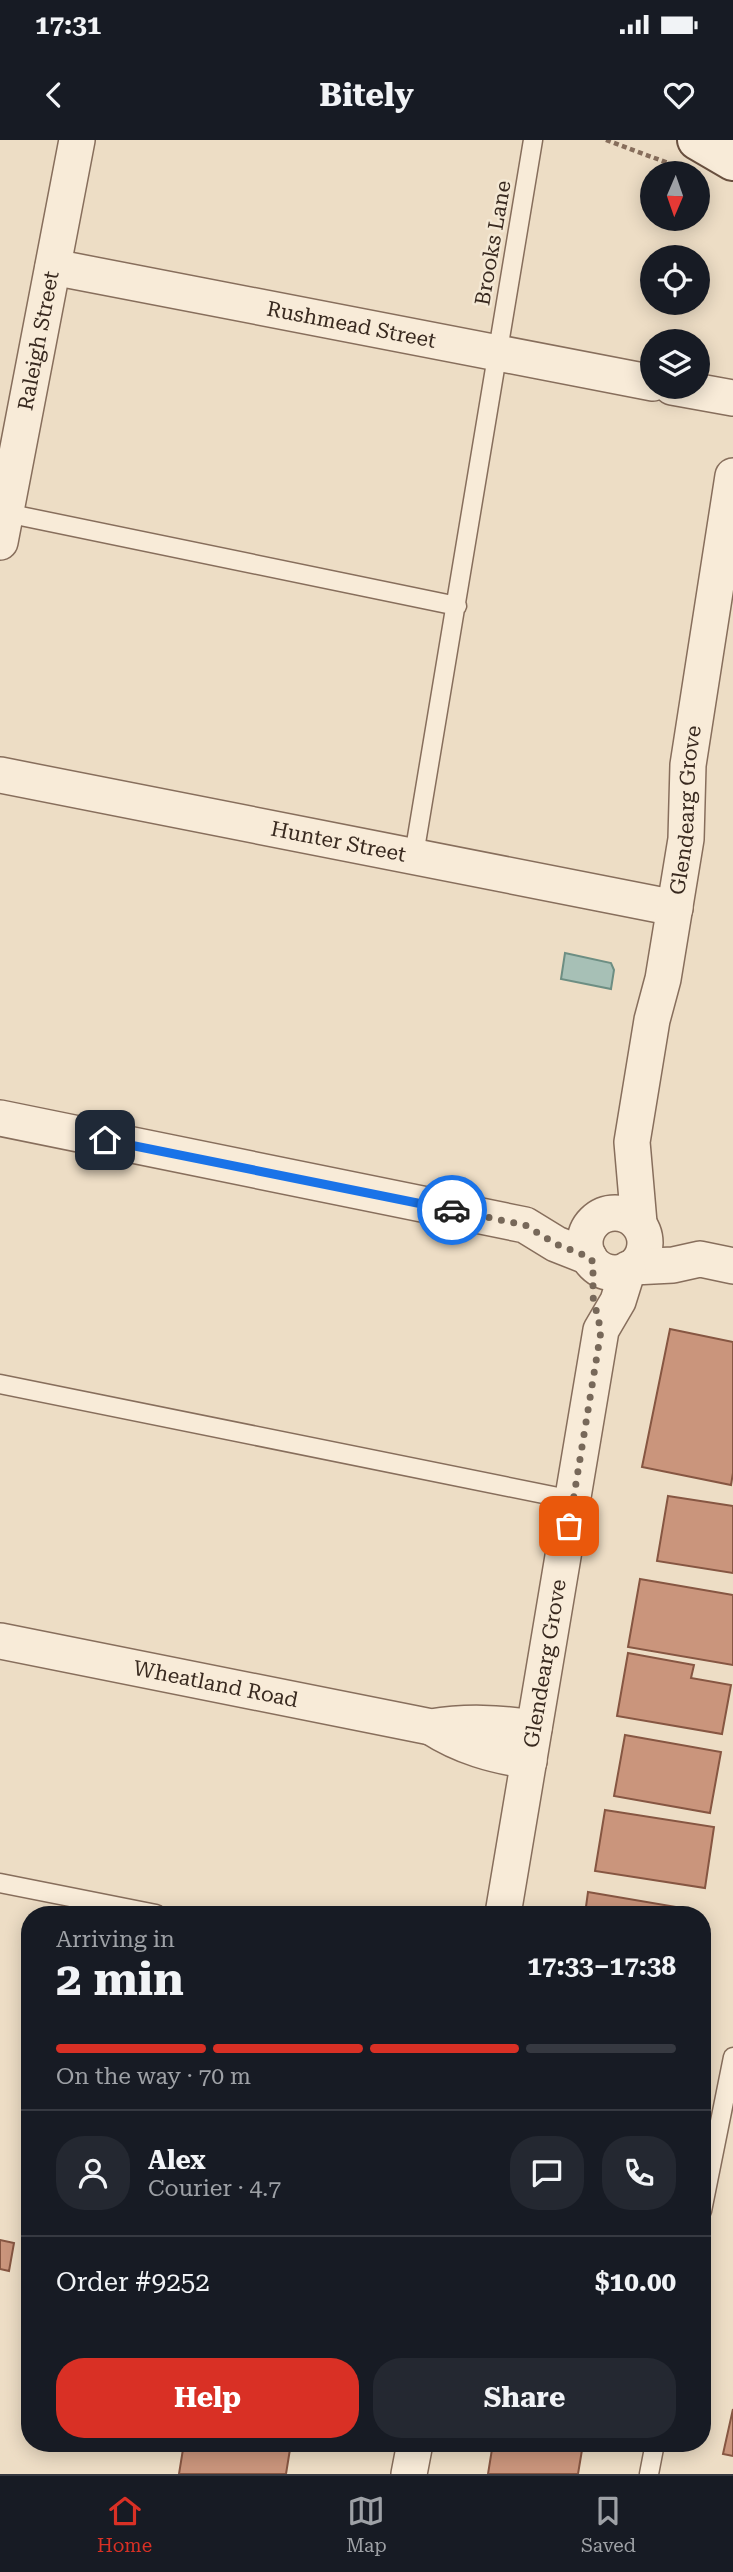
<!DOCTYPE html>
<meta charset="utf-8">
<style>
:root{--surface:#171b24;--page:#242831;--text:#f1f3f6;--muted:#9ea1a6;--line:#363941;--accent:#d93025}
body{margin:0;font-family:"Roboto Serif",serif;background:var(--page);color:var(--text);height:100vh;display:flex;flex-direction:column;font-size:26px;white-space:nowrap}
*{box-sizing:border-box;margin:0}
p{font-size:23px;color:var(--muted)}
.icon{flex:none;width:38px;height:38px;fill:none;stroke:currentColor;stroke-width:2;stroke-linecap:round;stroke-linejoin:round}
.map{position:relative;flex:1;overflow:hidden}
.side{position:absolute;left:21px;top:1766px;width:690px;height:546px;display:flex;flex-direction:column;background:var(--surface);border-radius:28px;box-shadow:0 4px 18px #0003}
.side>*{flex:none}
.needle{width:46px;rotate:182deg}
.fabs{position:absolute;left:640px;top:21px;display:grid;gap:14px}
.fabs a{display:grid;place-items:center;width:70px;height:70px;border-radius:50%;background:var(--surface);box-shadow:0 4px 18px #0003;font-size:35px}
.pin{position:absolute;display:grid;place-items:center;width:60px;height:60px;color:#fff;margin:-30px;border-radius:14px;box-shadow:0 4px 10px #0006}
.courier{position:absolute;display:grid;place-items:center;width:70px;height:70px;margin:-35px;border:5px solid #1a73e8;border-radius:50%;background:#fff;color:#222;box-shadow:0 2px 9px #0007}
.summary em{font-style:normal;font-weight:700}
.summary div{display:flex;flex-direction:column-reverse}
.summary{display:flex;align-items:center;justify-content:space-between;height:119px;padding:0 35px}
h1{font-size:46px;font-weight:700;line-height:52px}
.bar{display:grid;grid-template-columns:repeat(4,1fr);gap:10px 7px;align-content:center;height:84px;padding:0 35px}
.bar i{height:9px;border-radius:5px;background:var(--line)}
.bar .on{background:var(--accent)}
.bar p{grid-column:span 4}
.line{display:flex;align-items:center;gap:18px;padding:0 35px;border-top:2px solid var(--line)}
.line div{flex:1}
.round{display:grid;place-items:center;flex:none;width:74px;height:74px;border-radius:28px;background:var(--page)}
.cta{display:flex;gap:14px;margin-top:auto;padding:14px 35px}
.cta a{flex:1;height:80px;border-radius:28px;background:var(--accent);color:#fff;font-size:28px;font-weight:700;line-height:80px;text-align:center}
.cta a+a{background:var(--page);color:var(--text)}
.status{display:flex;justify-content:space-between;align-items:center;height:49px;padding:0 35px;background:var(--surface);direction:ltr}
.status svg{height:19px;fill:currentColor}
header{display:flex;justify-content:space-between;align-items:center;height:91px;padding:0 35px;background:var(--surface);font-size:32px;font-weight:700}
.dock{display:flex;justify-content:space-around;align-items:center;height:98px;border-top:2px solid var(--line);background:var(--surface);font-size:19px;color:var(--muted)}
.dock a{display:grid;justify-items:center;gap:4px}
.dock .on{color:var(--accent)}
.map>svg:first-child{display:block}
.water{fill:#a7c0b6;stroke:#6d8e83;stroke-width:2}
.building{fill:#ca957c;stroke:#865642;stroke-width:2}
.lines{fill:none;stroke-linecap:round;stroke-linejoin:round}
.lane-casing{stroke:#876e5c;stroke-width:21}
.street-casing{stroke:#876e5c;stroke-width:38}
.secondary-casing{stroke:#69503f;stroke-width:42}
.path{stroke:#876e5c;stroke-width:4.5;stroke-dasharray:5 3.5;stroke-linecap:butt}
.lane{stroke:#f8ebd8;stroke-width:18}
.street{stroke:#f8ebd8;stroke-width:35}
.secondary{stroke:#f8ebd8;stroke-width:38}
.done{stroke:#776859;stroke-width:7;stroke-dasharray:0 12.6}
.route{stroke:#1a73e8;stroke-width:9}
.labels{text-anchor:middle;stroke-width:5;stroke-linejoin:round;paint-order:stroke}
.street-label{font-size:21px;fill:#38291f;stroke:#f4e8d4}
</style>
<div class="status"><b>17:31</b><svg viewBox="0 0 49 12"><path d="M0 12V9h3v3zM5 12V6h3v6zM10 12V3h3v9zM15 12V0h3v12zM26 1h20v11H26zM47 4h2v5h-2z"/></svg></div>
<header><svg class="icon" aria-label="back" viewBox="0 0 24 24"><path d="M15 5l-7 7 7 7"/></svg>Bitely<svg class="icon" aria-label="heart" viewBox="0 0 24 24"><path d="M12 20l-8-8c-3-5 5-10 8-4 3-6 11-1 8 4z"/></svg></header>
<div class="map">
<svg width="733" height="2334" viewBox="0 0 733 2334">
<rect width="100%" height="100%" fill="#edddc5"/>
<path class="water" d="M565,813L611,823L614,830L611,849L561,839Z"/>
<path class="building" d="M670,1189L733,1202V1333L731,1345L642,1327Z
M668,1356L733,1366V1433L657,1421Z
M640,1439L733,1455V1525L628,1507Z
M628,1513L694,1525L691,1538L731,1545L722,1594L617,1576Z
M625,1595L721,1612L710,1673L614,1656Z
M605,1670L714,1687L705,1748L595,1731Z
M588,1752L688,1769L687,1774H585Z
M702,1916L709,1917L702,1959Z
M0,2100L14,2103L9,2131L0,2129Z
M733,2269V2316L723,2314Z
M184,2303H291L286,2334H179Z
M493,2303H542L582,2310L578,2334H488Z
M601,2303H640L639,2309Z"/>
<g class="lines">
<g class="lane-casing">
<path id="lane" d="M6,373L457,466
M414,715L533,0
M0,1244L573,1360
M0,1743L156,1774
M702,2071L733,1917
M649,2334L655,2303"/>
</g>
<g class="street-casing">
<g id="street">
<path id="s1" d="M53,127L653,243"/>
<path d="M672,247L733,258"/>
<path id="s2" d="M0,402L77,0"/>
<path id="s3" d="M0,635L675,768"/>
<path d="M0,978L525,1085L556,1104L589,1117"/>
<circle cx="615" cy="1103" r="30"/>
<path id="s4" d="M639,1083L632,1002L652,880L663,839L686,699L688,625L733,336"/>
<path d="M633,1127L673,1125L700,1119L733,1126"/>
<path id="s5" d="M0,1501L431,1587C467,1581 499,1583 534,1588"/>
<path d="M431,1587C462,1607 493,1615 529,1621"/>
<path id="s6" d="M503,1774L601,1190L618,1161L628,1129"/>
<path d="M409,2334L415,2303"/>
</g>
</g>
<g class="secondary-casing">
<path id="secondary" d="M697,0L733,21"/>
</g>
<path class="path" d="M606,0L668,23"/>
<use href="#lane" class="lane"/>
<use href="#street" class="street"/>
<use href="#secondary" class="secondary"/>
</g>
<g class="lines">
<path class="done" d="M452,1070L525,1085L556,1104L589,1117L593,1122V1157L601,1191L569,1386"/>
<path class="route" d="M105,1000L452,1070"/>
</g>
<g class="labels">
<g class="street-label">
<text transform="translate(493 103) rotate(-80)" y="7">Brooks Lane</text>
<text dy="7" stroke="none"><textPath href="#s1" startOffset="304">Rushmead Street</textPath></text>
<text dy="7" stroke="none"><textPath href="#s2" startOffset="205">Raleigh Street</textPath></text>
<text dy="7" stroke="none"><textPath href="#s4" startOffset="418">Glendearg Grove</textPath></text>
<text dy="7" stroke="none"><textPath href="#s3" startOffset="345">Hunter Street</textPath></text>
<text dy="7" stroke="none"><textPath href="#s6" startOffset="254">Glendearg Grove</textPath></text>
<text dy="7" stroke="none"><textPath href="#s5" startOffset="220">Wheatland Road</textPath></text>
</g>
</g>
</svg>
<div class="fabs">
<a><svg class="needle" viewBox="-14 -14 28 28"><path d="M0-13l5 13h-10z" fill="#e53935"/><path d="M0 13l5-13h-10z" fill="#9ea1a6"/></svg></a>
<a><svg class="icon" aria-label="locate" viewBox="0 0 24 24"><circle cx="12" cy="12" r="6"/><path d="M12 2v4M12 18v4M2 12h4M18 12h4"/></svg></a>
<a><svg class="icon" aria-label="layers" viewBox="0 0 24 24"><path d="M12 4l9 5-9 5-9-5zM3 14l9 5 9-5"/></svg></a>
</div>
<div class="pin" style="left:569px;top:1386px;background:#ea580c"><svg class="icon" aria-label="bag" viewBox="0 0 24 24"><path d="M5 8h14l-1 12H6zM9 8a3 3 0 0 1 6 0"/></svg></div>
<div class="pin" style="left:105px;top:1000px;background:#1f2937"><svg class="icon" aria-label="home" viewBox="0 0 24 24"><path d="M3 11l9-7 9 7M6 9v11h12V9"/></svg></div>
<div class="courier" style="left:452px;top:1070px"><svg class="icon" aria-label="car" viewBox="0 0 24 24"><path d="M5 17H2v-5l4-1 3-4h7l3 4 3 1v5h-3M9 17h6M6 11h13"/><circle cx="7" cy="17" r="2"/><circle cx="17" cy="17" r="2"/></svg></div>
<section class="side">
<div class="summary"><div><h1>2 min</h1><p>Arriving in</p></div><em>17:33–17:38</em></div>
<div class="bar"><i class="on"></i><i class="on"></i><i class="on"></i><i></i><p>On the way · 70 m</p></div>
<div class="line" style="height:126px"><a class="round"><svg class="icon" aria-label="person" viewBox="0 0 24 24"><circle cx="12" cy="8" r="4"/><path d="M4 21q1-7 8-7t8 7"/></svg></a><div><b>Alex</b><p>Courier · 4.7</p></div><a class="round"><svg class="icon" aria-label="chat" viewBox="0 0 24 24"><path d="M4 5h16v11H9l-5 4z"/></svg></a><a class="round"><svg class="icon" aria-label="phone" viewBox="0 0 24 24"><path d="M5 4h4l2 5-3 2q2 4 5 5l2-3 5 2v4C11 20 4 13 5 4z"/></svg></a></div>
<div class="line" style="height:91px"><div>Order #9252</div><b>$10.00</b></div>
<div class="cta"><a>Help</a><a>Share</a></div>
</section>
</div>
<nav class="dock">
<a class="on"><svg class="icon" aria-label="home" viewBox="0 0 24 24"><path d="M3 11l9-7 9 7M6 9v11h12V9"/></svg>Home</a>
<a><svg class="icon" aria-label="map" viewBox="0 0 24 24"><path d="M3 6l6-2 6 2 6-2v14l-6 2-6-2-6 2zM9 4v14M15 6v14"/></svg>Map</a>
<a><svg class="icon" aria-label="saved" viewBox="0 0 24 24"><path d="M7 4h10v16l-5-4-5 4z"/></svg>Saved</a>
</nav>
